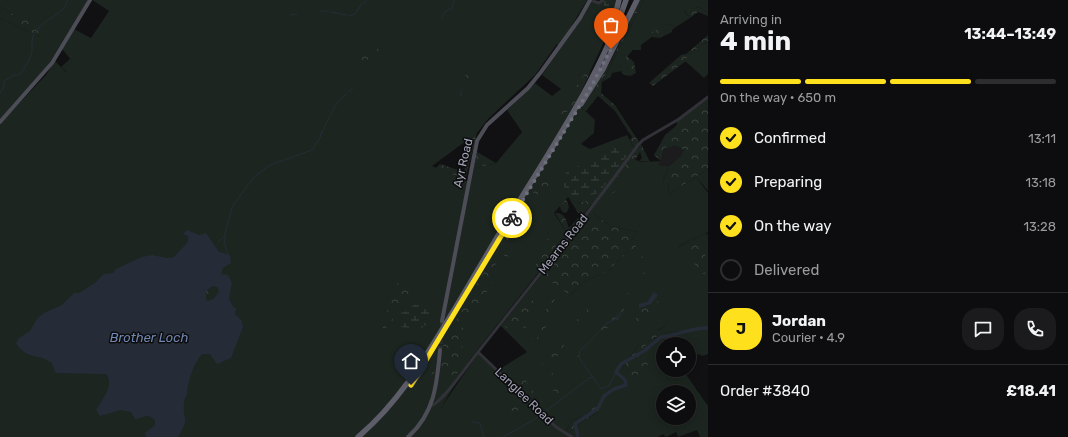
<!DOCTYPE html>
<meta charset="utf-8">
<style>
:root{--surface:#0d0c0e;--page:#1b1a1c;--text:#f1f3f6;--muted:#9a9b9e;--line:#2d2c2e;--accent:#ffe01c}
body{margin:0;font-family:Rubik,sans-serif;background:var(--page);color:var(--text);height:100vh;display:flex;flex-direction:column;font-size:15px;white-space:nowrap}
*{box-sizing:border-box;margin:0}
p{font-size:13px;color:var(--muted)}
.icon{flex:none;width:22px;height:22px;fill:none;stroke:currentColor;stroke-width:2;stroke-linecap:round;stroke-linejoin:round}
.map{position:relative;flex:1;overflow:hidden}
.sheet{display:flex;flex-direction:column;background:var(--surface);width:360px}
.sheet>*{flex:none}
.buttons{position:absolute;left:656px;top:337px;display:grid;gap:8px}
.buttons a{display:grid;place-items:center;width:40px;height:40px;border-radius:50%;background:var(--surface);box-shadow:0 2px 10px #0003,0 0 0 1px var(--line);font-size:20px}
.pin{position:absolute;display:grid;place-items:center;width:34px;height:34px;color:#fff;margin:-41px -17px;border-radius:50% 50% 50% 0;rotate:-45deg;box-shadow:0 0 4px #0007}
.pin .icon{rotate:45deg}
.courier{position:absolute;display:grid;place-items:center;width:40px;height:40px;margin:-20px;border:3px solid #ffe01c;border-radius:50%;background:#fff;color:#222;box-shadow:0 1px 5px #0007}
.head em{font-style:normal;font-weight:700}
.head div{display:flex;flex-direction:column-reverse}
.head{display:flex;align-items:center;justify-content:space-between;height:68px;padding:0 12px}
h1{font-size:26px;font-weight:700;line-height:30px}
.bar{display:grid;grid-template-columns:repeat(4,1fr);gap:6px 4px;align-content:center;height:48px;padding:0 12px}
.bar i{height:5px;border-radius:3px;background:var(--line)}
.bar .selected{background:var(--accent)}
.bar p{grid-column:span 4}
.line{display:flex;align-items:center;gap:10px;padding:0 12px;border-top:1px solid var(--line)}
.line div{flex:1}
.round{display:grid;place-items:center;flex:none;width:42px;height:42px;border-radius:16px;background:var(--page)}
ol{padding:0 12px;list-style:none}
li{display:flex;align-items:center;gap:12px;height:44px}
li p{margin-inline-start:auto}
li .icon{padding:4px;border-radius:50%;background:var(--accent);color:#111;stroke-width:4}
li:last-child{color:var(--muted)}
li i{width:22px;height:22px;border:2px solid var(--line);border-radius:50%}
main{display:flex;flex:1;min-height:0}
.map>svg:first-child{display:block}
.built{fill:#1c1c1f}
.green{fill:#1c251f;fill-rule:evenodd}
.forest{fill:url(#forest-crowns)}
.wetland{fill:url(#wetland-marsh)}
.water{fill:#262c37;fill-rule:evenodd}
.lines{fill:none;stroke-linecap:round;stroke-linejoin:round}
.stream{stroke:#262c37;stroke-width:1}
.river{stroke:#262c37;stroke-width:3.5}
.major-tunnel{stroke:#2e2d33;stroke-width:4;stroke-dasharray:4 2;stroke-linecap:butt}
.minor{stroke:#313138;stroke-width:3}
.major{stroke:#4d4d57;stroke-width:4}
.highway{stroke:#5d5d69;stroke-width:5.5}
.done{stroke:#6e6f7c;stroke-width:4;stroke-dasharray:0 7.2}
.route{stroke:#ffe01c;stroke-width:5}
.labels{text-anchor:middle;stroke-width:3;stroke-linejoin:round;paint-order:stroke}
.street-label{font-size:12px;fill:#a0a2b5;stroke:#0c0c0d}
.water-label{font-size:13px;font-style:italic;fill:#7288b4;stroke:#0c0c0d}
</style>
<main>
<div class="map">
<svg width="708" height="437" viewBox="0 0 708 437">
<defs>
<pattern id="forest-crowns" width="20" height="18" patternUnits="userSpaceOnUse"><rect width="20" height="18" fill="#1c251f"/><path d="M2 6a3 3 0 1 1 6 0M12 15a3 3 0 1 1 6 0" fill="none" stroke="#3a423d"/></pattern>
<pattern id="wetland-marsh" width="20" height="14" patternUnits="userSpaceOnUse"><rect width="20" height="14" fill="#1c251f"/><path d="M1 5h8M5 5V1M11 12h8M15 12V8" fill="none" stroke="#3a423d"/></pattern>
</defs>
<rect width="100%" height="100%" fill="#111012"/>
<path class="built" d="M676,146L684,150L680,157L669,166L657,165L661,161L664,148Z"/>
<path class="green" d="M0,0H88L49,64L10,110L11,112L46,75L55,61L66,72L72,61L62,49L74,29L91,38L109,11L92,0H587L571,27H576L591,2L600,4L605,0H617L608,33L576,102L595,120L594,133L581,144L590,149L627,135L634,148L630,158L642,162L661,161L658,165L669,166L663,182L669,184L668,195L708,169V191L697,178L708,193V232L683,243L678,247L708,234V354L703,356L698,354L689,359V344H663V370H683L708,406V437H700L697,430L678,437L676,432L666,437L663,434L658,437H579L577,425L599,412L598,404L585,415L573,420L566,430L569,437H0V18L40,37L15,15L0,7ZM557,44L561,47L542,75L561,89L552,96L535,83L507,110L522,132L496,163L476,168L473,171L470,182L432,166L477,133L489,118L535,75ZM568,197L576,203L587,201L593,207L590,211L610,226L637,232L630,242L627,252L607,272L585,281L570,295L543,272L501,326L527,352L498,370L479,352L441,408L471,358L568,235L554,213ZM669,320L662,328L657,331V337L645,343L621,370L640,343ZM663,392H689V418H663Z
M644,0H708V13L699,7L684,11L690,18L676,27L669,24C663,28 656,31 651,34L652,37L641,45V50H633L620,65L622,71L612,73L611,77L602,82Z
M708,41V74L704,78L685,61L687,55Z"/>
<path class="forest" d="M606,0H617L609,30L600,25L599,21L601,19L605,22L607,20L612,5Z
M640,0H644L602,82L601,93L615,105L639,142L634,148L630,140L632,137L615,111L598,96L586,111L582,108L611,61Z
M0,7L44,30L40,37L0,18Z
M699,7L708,13V16L698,12L690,18L684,10Z
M669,24L676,27L672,30V32L660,38L652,37L650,33Z
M708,35V41L687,55L686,61L653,86L649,83L681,55L686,54Z
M380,48H383V50L362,63L361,58L371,51Z
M627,56L634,62L636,73L630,76L622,74L620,65Z
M71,58L72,61L67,72L61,67Z
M475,72L478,76L467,80L464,76Z
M585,73H590L576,102L563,116L560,111Z
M708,99V169L668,195L669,184L663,182L669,166L680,157L684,150L676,146L664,148L661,161L654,155L665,135L676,126L678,121Z
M477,133L465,180L436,168L440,164L464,172L471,137Z
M641,144L650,162L639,161L642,158L640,152L635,160L630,158Z
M477,152L496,163L476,168L473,171Z
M630,160L632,166C626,176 621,191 609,195L621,170Z
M544,176L545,179L549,177L550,188L542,197L540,191L505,245L488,280V289L482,302L463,325L462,357L454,360L455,365L462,366L453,380L439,378L441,361L445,349H442L445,339L507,233L515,223L517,217L521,215V212L532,200L534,190Z
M568,197L576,203L587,201L591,205L581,217Z
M566,199L569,207L567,212L564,213L561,210L560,206Z
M590,211L610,226L637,232L630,242L635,245L651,270L643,274L636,262L631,264L627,252L607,272L585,281L570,295L545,278L543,272Z
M555,213C565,212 566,220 569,228L578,218L580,219L568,235Z
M708,232L705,236L677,247L683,243Z
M551,238L554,240L557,250L542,270L536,268V262L545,240Z
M699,243C707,257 708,260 705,275L696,268L689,250L694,245Z
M512,244L511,251L504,262L507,265L503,263L501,272L497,276L499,278L493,279V283L490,284L491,277L499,266V263Z
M401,276L409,281L410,294L403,300L404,303L397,306L398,316H392L393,322L387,326L385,330H383L382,320L387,315L388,303L400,292L396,279Z
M215,286L218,288L219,292L213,299L208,301L206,300L205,291L211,287Z
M633,286L636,287L624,303V314L608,328L600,331L598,327C608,311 623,301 633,286Z
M533,291V311L525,326L534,342L537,339L551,294L555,299L545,330L541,335V343L539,346L541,350C556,355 561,339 568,330C575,321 584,313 592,304L596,306L570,335L557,357L559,362L557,364H554L530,346L522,323L514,325L512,329L501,326Z
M657,301L662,309L658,313L650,312L644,314L646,318L636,323V316L633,312L639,304L638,307L641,308Z
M667,316L669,320L664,326L657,331L659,335L645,344L652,360L631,381L621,370L640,343L639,340C650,332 654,320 667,316Z
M584,348L586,351L581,358L583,362L569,376L568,368Z
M434,357L435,361L434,373L420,382Z
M519,361C524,379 528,387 541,400L542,402L539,404L516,387L521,383L515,363Z
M542,364L556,369L552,373L558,383L566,392L560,396L556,391L550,390L549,387L552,380Z
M520,392L531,405L499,418L498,416Z
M598,403L599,412L577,425L579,437H569L566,430L573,420L585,415Z"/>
<path class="wetland" d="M606,0L612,5L607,20L605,22L601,19L605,8L603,2Z
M620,147L628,154L599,193L582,197L572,195L565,188L561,178L569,170L590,161L605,148Z
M423,302L427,307L433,308L431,321L420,329L401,327L398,313L405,312L407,308Z"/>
<path class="water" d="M187,230L199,235L206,233L219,252L230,255L231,263L223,268L221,274L228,275L227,277L229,276L232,283L229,298L233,307L236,308L235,314L242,321L243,327L231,358L217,364L210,354H202C193,364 188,381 187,393C187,397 184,398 184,402C182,421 191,416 178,437H146L145,433L155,425V420C147,412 144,418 135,419L131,412L121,410L100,416L96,410C102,400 115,385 106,374L56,373C53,369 54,364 49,361C37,354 26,359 16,343L19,338L30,331L37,319L44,313L62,305L74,293H79L95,283L104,274L113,273L116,269L142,257L152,255L167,258L174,257L188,242V236L183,234ZM215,286L218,288L219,292L213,299L208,301L206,300V291L211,287Z
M654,292L658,295L651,304L639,308V304L647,302Z"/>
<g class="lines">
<path class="stream" d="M363,3L367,0
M320,11H329
M331,12L346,15
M290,15L297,14
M348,16L355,14L362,3
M441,19L446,11L452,8L454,0
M461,90V96
M348,92L353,88
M0,93L4,87V81L14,75H19C23,71 32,56 32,51C32,45 31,37 36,31C45,18 63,16 68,0
M225,238L224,243L228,255
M218,242L224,237L232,207L253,178L270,165L312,150L321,136L320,133H322C328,119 335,102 346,94
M615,319L622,310
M583,364L579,357L580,350C591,343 596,333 606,324C611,320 617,320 622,314
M584,365L593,377
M545,412L589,378L593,377L601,389L609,386L616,372
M472,422L480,423L484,437
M503,437L542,415"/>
<path class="river" d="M578,437L575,424L598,408L604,396L614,389L626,385L625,380L616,372L621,364L644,351L661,337C677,336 691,327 708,328"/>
<path class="major-tunnel" d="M440,350L442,321"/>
<path class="minor" d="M590,0L599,3L603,0
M478,352L556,427L572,437
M431,406C443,402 469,363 478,352C532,284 587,216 638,145L643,140L679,119L708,97"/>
<path class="major" d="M0,122L52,63L90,0
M442,321L477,141L487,125L528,88L541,72L580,18L590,0
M408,437C435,413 437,383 440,350"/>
<path class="highway" d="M610,34L619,0
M581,104L603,69L637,0
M411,385L422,369
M358,437C397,404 422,363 448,320C467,289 485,257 504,226C548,153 598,81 626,0"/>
</g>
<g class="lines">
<path class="done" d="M512,218L591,87L611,49"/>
<path class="route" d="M411,385L512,218"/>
</g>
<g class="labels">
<g class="street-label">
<text transform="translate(463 163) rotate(-77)" y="4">Ayr Road</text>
<text transform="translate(563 244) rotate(-52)" y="4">Mearns Road</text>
<text transform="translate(524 396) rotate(44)" y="4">Langlee Road</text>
</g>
<g class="water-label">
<text x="149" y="342">Brother Loch</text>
</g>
</g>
</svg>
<div class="buttons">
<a><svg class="icon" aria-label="locate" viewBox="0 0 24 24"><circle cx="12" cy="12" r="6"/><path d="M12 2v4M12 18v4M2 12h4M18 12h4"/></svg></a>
<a><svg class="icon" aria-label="layers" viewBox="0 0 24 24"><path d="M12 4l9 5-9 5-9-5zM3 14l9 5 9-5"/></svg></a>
</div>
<div class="pin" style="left:611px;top:49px;background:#ea580c"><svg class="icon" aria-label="bag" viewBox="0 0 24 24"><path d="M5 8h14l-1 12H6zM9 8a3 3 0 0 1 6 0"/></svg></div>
<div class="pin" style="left:411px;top:385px;background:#1f2937"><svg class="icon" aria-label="home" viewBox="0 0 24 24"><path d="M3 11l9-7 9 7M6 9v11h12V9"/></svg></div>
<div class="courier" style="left:512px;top:218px"><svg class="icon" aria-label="bike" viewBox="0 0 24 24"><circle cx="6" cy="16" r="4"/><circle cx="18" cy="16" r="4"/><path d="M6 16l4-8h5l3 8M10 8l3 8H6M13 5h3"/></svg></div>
</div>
<section class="sheet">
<div class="head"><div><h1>4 min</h1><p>Arriving in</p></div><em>13:44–13:49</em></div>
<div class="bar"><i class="selected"></i><i class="selected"></i><i class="selected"></i><i></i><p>On the way · 650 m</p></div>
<ol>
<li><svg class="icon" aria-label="check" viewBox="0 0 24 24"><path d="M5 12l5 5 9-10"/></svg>Confirmed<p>13:11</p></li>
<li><svg class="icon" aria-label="check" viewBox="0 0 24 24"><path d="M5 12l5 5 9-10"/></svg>Preparing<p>13:18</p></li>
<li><svg class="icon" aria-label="check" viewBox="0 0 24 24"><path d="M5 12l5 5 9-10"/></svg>On the way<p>13:28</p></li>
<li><i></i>Delivered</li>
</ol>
<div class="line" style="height:72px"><b class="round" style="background:var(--accent);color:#111">J</b><div><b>Jordan</b><p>Courier · 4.9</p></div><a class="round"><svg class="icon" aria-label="chat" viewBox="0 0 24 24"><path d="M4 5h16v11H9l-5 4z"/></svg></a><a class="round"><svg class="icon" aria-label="phone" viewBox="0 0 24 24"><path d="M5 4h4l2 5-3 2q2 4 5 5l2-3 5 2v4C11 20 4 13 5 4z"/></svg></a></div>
<div class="line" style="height:52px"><div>Order #3840</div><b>£18.41</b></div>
</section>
</main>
